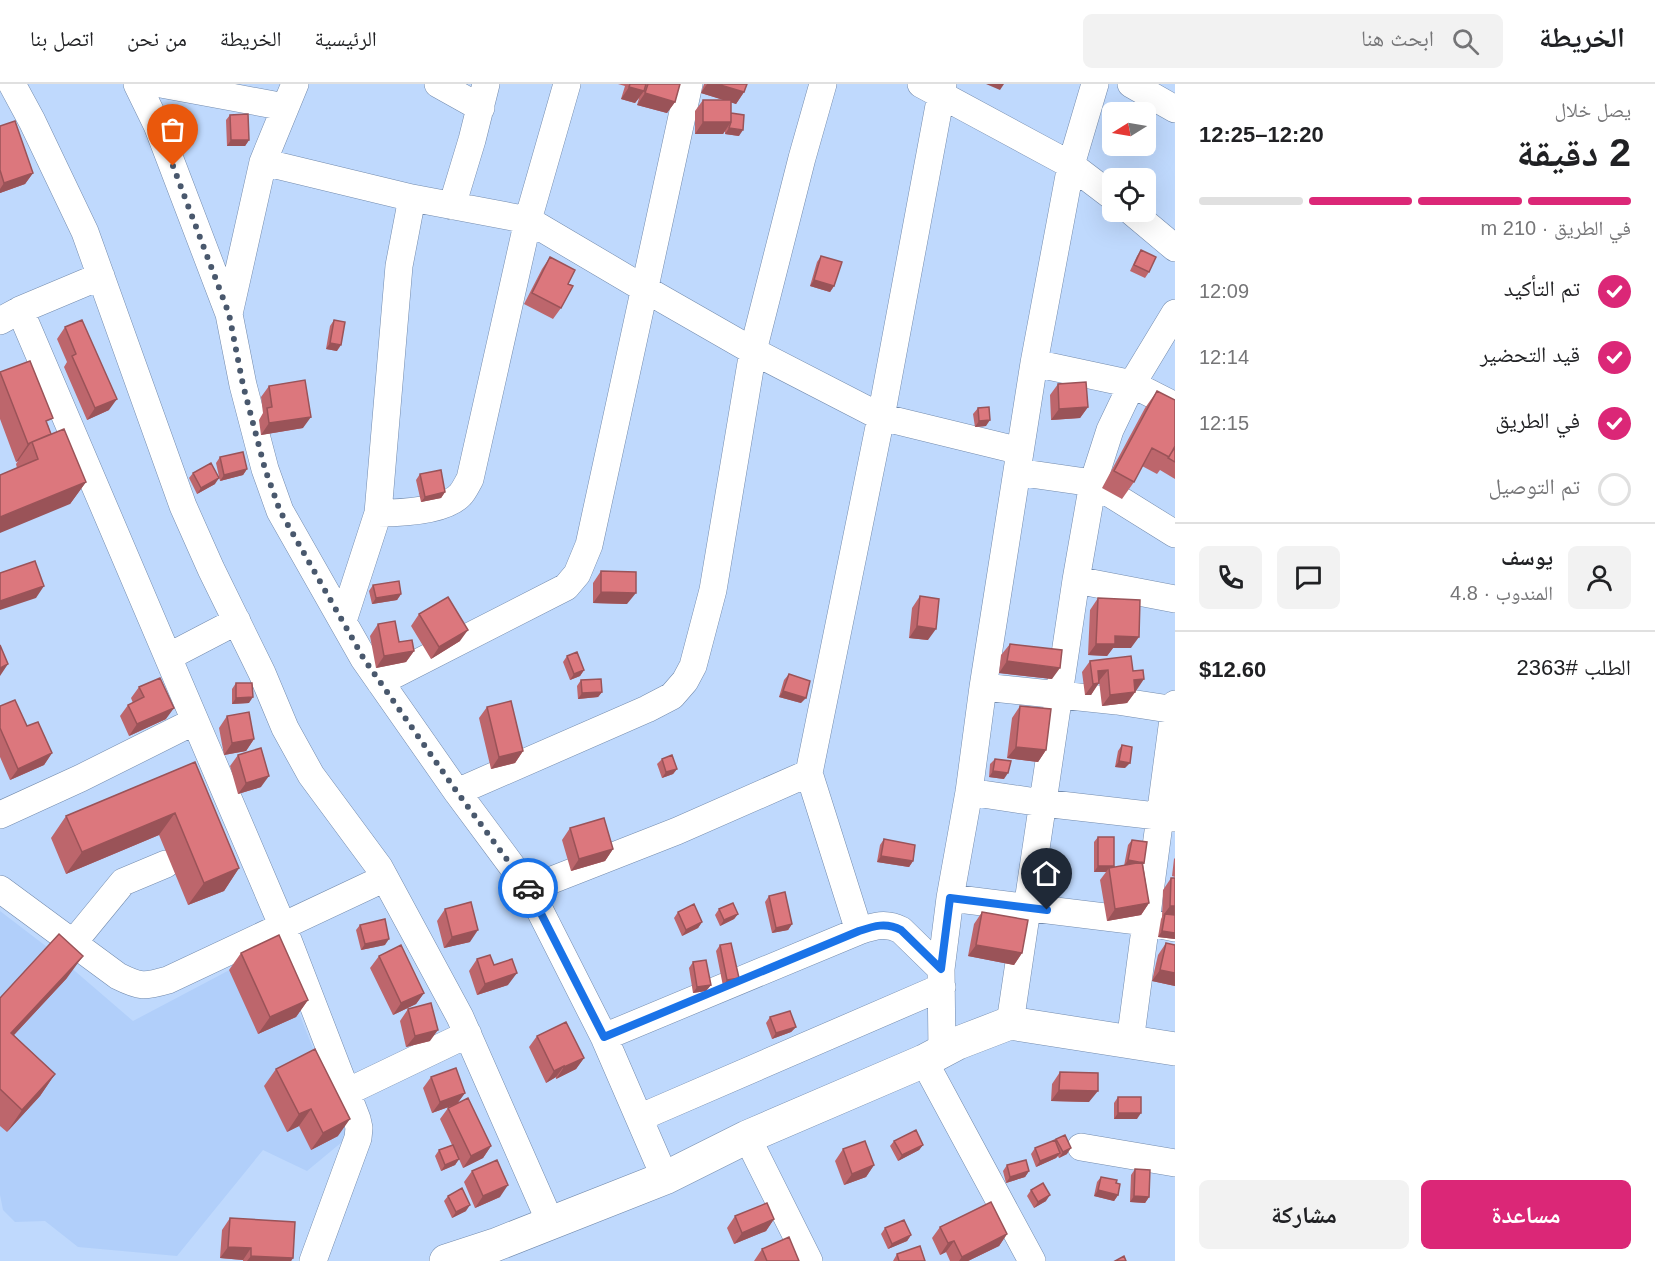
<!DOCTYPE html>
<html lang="ar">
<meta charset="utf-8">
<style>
:root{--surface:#fff;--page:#f2f2f2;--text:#202124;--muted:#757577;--line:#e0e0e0;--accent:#db2777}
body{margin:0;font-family:Arial,"Noto Naskh Arabic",sans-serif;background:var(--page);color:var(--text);direction:rtl;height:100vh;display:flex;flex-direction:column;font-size:22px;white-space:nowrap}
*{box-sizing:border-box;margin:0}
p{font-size:20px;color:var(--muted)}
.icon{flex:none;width:33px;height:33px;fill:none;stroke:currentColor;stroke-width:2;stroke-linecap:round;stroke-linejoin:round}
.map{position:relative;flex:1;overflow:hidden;direction:ltr}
.details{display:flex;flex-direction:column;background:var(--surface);width:480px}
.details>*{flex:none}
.needle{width:39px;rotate:259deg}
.buttons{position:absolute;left:1102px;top:18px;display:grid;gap:12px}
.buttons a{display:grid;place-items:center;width:54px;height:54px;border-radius:9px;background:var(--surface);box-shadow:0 6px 24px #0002;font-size:30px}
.pin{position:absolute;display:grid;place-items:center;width:51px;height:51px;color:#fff;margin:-62px -26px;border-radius:50% 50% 50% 0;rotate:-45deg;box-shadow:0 0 6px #0007}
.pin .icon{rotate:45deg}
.courier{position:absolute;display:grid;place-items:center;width:60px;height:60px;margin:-30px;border:4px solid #1a73e8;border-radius:50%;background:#fff;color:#222;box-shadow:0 2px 8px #0007}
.head em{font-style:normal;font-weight:800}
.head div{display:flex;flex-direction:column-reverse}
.head{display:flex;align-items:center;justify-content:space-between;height:102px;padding:0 24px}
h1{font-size:39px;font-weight:800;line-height:45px}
.bar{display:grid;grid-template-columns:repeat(4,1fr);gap:9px 6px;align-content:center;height:72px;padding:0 24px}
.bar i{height:8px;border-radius:4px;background:var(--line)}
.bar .on{background:var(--accent)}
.bar p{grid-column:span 4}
.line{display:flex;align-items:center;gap:15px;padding:0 24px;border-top:2px solid var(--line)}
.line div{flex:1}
.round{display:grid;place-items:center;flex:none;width:63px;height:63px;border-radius:9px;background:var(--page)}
ol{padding:0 24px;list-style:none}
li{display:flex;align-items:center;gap:18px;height:66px}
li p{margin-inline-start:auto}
li .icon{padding:6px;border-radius:50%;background:var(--accent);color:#fff;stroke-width:4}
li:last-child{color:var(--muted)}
li i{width:33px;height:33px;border:3px solid var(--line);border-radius:50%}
.button{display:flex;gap:12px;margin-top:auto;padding:12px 24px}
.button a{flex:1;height:69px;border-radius:9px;background:var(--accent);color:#fff;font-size:24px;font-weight:800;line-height:69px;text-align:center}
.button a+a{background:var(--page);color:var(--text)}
header{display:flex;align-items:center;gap:36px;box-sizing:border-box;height:84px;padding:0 30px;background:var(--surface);border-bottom:2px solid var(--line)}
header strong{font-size:28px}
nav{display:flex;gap:33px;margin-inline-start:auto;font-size:21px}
.search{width:420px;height:54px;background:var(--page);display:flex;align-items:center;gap:15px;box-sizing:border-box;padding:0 21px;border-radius:9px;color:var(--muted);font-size:22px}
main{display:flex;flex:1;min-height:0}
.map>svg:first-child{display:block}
.built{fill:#b1cffa}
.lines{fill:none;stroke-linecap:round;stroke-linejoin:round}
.street-casing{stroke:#738bad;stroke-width:28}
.secondary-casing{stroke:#738bad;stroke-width:34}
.street{stroke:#fff;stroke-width:27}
.secondary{stroke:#fff;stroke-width:33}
.wall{fill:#bd666c}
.shaded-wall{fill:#9a5358}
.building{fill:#dc777d;stroke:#9a5358;stroke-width:1.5}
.done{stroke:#49586d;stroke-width:6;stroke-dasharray:0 10.8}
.route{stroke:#1a73e8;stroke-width:8}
</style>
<header>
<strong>الخريطة</strong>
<div class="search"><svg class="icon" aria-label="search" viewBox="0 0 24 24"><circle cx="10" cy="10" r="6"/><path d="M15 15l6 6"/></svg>ابحث هنا</div>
<nav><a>الرئيسية</a><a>الخريطة</a><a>من نحن</a><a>اتصل بنا</a></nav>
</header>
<main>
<section class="details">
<div class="head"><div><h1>2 دقيقة</h1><p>يصل خلال</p></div><em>12:20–12:25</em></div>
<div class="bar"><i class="on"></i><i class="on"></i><i class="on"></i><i></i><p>في الطريق · 210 m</p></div>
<ol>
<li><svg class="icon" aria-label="check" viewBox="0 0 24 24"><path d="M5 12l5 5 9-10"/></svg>تم التأكيد<p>12:09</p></li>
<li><svg class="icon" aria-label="check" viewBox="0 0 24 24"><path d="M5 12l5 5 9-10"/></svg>قيد التحضير<p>12:14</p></li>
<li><svg class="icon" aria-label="check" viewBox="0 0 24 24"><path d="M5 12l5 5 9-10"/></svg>في الطريق<p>12:15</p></li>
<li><i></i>تم التوصيل</li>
</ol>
<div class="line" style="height:108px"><a class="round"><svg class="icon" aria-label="person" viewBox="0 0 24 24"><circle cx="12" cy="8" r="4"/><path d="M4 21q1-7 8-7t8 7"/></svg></a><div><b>يوسف</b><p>المندوب · 4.8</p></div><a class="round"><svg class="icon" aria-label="chat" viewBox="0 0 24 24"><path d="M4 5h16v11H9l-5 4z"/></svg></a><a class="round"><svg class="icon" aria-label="phone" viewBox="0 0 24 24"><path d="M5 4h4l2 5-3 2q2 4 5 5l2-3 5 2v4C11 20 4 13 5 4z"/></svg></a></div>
<div class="line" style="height:78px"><div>الطلب #2363</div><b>$12.60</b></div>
<div class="button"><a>مساعدة</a><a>مشاركة</a></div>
</section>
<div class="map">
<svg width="1175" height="1177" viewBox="0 0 1175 1177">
<rect width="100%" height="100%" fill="#bfd9fd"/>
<path class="built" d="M0,827L47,863L133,937L273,863L348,1053L307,1087L263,1066L177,1172L78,1163L45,1137L15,1138L3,1126L0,1111Z"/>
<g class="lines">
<g class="street-casing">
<path id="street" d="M12,0L32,37L85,148L183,422L211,485L262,589L285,644L311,691L379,783L460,933L551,1140
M137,0L157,41L229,230L243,301L265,385L280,427L364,575L457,708L529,805L604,953L665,1094
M161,0L285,23
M438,0L481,24
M921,0L1071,81L1113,113
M1131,0L1175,25
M263,78L412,114L528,136L643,204L753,267L881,333L1020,367
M452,122L472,56L486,0
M1132,128L1175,164
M20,226L283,843L357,1035L359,1044L358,1054L313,1177
M229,230L263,78L295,0
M0,237L20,226L101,192
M1034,279L1132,300L1175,322
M1017,388L1093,399L1175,450
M378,429C400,429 445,427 460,411C464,407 467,400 470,395L528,136L567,0
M1076,496L1175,515
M343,537L378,429L399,182L412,114
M168,573L237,537
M380,598L566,503L577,490L589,461L689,0
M983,603L1117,617L1175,626
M457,708L647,625L672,612L685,597L693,582L713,506L753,267L802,74L823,0
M969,708L1043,719L1175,734
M0,731L81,694L195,637
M0,805L118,892C140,903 144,903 168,896L385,794
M529,805L677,747L809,689
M950,814L1146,838L1175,844
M859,847L809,689L881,333L943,0
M73,859L123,798L166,780
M1010,939L1076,496L1093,399L1110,346L1132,300L1175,229
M604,953L859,847C874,842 886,838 901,846L941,885
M1130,958L1175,620
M942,967L941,885L950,814L969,708L983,603L1034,279L1071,81L1095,0
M924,977L1032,1177
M347,1008L468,950
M639,1034L942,903
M747,1053L809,1177
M1081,1063L1175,1079"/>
</g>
<g class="secondary-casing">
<path id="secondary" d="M446,1177L495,1161L665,1094L747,1053L924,977L958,959L1010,939L1175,965"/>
</g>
<use href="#street" class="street"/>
<use href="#secondary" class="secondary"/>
</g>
<path class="wall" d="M618,0H680L675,18L667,29L637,21L639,14L635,19L621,15L625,2Z
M704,0H747L744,8L736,20L731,18V29L739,52L725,50V47L723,50H695V27L703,16H724L701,9Z
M230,31L249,56L245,62H227L226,36Z
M0,42L33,89L25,100L0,109Z
M1141,166L1149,188L1145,194L1130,187L1137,172Z
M821,172L834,202L830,208L810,202L817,178Z
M550,173L568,200L561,224L553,235L524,220L542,185Z
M334,236L337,267L326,265L330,242Z
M65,243L109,326L87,336L64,283L67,278L57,255Z
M0,288L48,341L51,350L86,398L70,420L17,384L16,380L18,377L16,378L0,335Z
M1058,300L1088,323L1080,334L1051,336L1050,311Z
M269,302L303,344L261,351L259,336L263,329L261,313Z
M1157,307L1175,362V395L1160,386L1157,390L1142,382L1134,398L1122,415L1102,404L1145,324Z
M978,324L986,342L975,343L973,330Z
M220,373L247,385L243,391L220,397L216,379Z
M193,389L215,400L197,410L189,394Z
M420,390L445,408L441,414L421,418L416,396Z
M601,487L627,520L593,519V499Z
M373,501L401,510L397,516L372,520L369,507Z
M920,512L928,556L909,554L912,524Z
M1098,514L1131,564H1113L1107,572L1088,571L1090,526Z
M419,530L460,557L431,575L411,542Z
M378,540L399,558L414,567L406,578L376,584L370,552Z
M1010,560L1052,595L999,589L1001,571Z
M567,572L584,586L580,592L570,596L563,578Z
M1090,577L1133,587L1136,607L1127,619L1102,622L1099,597L1091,611H1085L1082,588Z
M789,590L801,619L779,613L784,596Z
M581,596L602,608L598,613L578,615L577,602Z
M236,599L249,619L232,620V605Z
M139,603L166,635L129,652L120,632L128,621L133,619L131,614Z
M0,622L27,642L52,669L44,681L10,696L0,673Z
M1020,622L1046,666L1038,678L1007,674L1012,634Z
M487,623L523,667L515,679L491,685L479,634Z
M227,632L254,655L246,667L224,671L219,644Z
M1122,661L1125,684L1115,683L1118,667Z
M238,671L261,703L238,710L230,682Z
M662,675L677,685L673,690L662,694L657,680Z
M995,675L1004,695L989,693L990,680Z
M195,678L239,784L224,807L188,821L159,751L66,790L51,754L66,732Z
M570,744L613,765L605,777L571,787L562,756Z
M1098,753L1114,782L1113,784L1124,782L1128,761L1132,756L1143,780L1149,819L1141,831L1107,837L1100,796L1106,788H1094V758Z
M884,755L913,777L909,783L877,778L880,761Z
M1175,774V793L1172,792L1174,775Z
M1171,794L1175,855L1158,853L1161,835L1162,833L1163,806Z
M769,812L792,840L788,846L772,849L765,818Z
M445,825L470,858L444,864L437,837Z
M719,825L738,830L734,835L720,842L715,831Z
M678,828L702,838L698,844L682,852L674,834Z
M982,828L1022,869L1014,881L968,872L974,840Z
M360,841L385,861L361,866L356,846Z
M1166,859L1175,902L1152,897L1158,871Z
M720,861L739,894L735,900L723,902L716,867Z
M241,869L308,916L296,933L258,950L229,886Z
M379,872L424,909L416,920L393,931L370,884Z
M477,875L494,881L508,901L477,911L469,887Z
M693,878L711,901L706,907L693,909L689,884Z
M67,894L14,951L55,990L40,1012L7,1048L0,1042V914Z
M408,925L430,957L406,963L400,937Z
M770,933L796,943L791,948L772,955L766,939Z
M537,952L584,974L576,985L556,995V993L546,999L529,963Z
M276,985L338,1052L311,1066L299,1042L287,1048L264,1002Z
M1060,988L1089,1018L1051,1017L1052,1000Z
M431,993L465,1009L457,1019L491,1062L483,1074L463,1084L459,1075L455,1081L441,1087L435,1072L439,1066L452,1061L440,1035L448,1024L451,1022L432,1029L423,1004Z
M1118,1013L1137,1035H1114V1019Z
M1056,1055L1067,1070L1059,1074L1058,1072L1056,1074L1036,1083L1031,1070L1035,1064L1055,1057Z
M894,1057L923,1061L919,1066L898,1077L890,1062Z
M843,1065L874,1081L866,1093L844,1101L835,1077Z
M1007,1081L1029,1087L1025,1093L1006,1099L1003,1087Z
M1135,1085L1149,1113L1145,1119L1130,1118L1131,1091Z
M472,1087L500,1113L475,1124L464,1098Z
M1101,1093L1116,1099L1118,1111L1114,1117L1094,1112L1097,1098Z
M1031,1106L1046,1117L1034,1124L1027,1112Z
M448,1112L466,1127L452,1134L444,1117Z
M735,1132L774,1135L766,1147L734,1160L727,1144Z
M230,1134L293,1174L291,1177H243V1176L220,1174L222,1146Z
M940,1143L1007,1150L999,1162L968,1177H950L946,1168L940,1171L932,1154Z
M885,1144L911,1151L907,1157L888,1165L881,1150Z
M762,1165L799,1177H754Z
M897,1170L925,1177H893Z"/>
<path class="shaded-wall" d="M707,0H717L744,8L736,20L701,9Z
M986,0H1004L1000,6Z
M629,3L644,7L635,19L621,15Z
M645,9L675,18L667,29L637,21Z
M703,38H731L723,50H695Z
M729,44L743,46L739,52L725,50Z
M231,56H249L245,62H227Z
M33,89L25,100L0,109V105L4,99Z
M814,196L834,202L830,208L810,202Z
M330,259L341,261L337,267L326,265Z
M117,315L109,326L87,336L95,324Z
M1088,323L1080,334L1051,336L1059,325Z
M311,333L303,344L261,351L269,339Z
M990,336L986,342L975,343L979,337Z
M28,360H30L18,377L16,378Z
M247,385L243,391L220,397L224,391Z
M219,394L215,400L197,410L201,404Z
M86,398L70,420L0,449V433Z
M445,408L441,414L421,418L425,413Z
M44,502L36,514L0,526V517Z
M601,508L636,509L627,520L593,519Z
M401,510L397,516L372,520L376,514Z
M917,542L936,545L928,556L909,554Z
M468,546L460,557L431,575L439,563Z
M1115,552L1139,553L1131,564H1113L1107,572L1088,571L1096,560Z
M414,567L406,578L376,584L384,572Z
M1007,577L1060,584L1052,595L999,589Z
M8,580L0,592V584Z
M584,586L580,592L570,596L574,590Z
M1108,586L1099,597L1093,598L1098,587Z
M1144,595L1136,607L1126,608L1134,596Z
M1099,599L1091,611H1085L1093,600Z
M783,607L806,614L801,619L779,613Z
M602,608L598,613L578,615L582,609Z
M1135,608L1127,619L1102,622L1110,611Z
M253,613L249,619L232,620L236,614Z
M174,624L166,635L129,652L137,640Z
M254,655L246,667L224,671L232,659Z
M1016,663L1046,666L1038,678L1007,674Z
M523,667L515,679L491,685L499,673Z
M52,669L44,681L10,696L18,685Z
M1119,677L1130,679L1125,684L1115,683Z
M677,685L673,690L662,694L666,688Z
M993,687L1008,689L1004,695L989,693Z
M269,692L261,703L238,710L246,699Z
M175,729L159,751L66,790L82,768Z
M613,765L605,777L571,787L579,775Z
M881,772L913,777L909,783L877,778Z
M1128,776L1144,779L1140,785L1124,782Z
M1098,782H1114L1110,788L1109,784L1106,788H1094Z
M239,784L224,807L188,821L204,799Z
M1149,819L1141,831L1107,837L1115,825Z
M1170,822H1175V834L1165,830L1162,833Z
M738,830L734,835L720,842L724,836Z
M702,838L698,844L682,852L686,846Z
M792,840L788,846L772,849L776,844Z
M478,846L470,858L444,864L452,853Z
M1162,847L1175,849V855L1158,853Z
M389,855L385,861L361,866L365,860Z
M976,861L1022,869L1014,881L968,872Z
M83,872L67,894L0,966L11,949Z
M1160,886L1175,889V902L1152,897Z
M517,889L508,901L477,911L485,900Z
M739,894L735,900L723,902L727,896Z
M711,901L706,907L693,909L697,903Z
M424,909L416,920L393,931L401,919Z
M308,916L296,933L258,950L270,933Z
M796,943L791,948L772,955L776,949Z
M438,946L430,957L406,963L415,952Z
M584,974L576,985L556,995L564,983Z
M564,982L556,993L546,999L554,987Z
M55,990L40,1012L7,1048L22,1026Z
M1059,1006L1098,1007L1089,1018L1051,1017Z
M465,1009L457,1020L432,1029L440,1018Z
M311,1025L299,1042L287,1048L299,1030Z
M1118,1029H1141L1137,1035H1114Z
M350,1035L338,1052L311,1066L323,1049Z
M923,1061L919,1066L898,1077L902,1071Z
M491,1062L483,1074L463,1084L471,1072Z
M1071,1064L1067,1070L1059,1074L1063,1068Z
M1060,1069L1056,1074L1036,1083L1040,1077Z
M459,1075L455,1081L441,1087L445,1081Z
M874,1081L866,1093L844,1101L852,1090Z
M1029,1087L1025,1093L1006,1099L1010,1093Z
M508,1101L500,1113L475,1124L483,1112Z
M1098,1106L1118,1111L1114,1117L1094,1112Z
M1050,1111L1046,1117L1034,1124L1038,1118Z
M1134,1112L1149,1113L1145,1119L1130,1118Z
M470,1121L466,1127L452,1134L456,1128Z
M774,1135L766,1147L734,1160L742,1149Z
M1007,1150L999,1162L968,1177H959L962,1173Z
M911,1151L907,1157L888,1165L892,1160Z
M954,1157L946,1168L940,1171L948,1159Z
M228,1163L251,1164L243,1176L220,1174Z
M251,1172L293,1174L291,1177H247Z"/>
<path class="building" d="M630,0H646L644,7L629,3Z
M648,0H680L675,18L645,9Z
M717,0H747L744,8Z
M703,16H731V38H703Z
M731,29L744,31L743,46L729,44L731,38Z
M248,30L249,56H231L230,31Z
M15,37L33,89L4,99L0,86V42Z
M1141,166L1156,173L1149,188L1134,181Z
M821,172L842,178L834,202L814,196Z
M550,173L575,186L568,200L573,202L561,224L532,209Z
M82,236L117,315L95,324L72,272L76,270L65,243Z
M334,236L345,238L341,261L330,259Z
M30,277L53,334L46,337L51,350L32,358L28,360L0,288Z
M305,296L311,333L269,339L267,324L272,323L269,302Z
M1086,298L1088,323L1059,325L1058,300Z
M1157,307L1175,316V362L1169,373L1152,364L1134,398L1114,387Z
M989,323L990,336L979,337L978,324Z
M64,345L86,398L0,433V391L38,375L32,358Z
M1175,363V378L1168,374Z
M243,368L247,385L224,391L220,373Z
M211,379L219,394L201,404L193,389Z
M441,386L445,408L425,413L420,390Z
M35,477L44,502L0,517V489Z
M601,487L636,488V509L601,508Z
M399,497L401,510L376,514L373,501Z
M920,512L939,515L936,545L917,542Z
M448,513L468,546L439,563L419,530Z
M1098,514L1140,516L1139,553L1115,552V560H1096Z
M395,537L399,558L412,556L414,567L384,572L378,540Z
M1010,560L1062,566L1060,584L1007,577Z
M0,561L8,580L0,584Z
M577,568L584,586L574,590L567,572Z
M1131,572L1133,587L1143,586L1144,595L1134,596L1135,608L1110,611L1108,586L1098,587L1099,599L1093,600L1090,577Z
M789,590L810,597L806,614L783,607Z
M160,594L174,624L137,640L128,621L144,613L139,603Z
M601,595L602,608L582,609L581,596Z
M236,599H252L253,613L236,614Z
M15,616L27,642L38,638L52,669L18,685L0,644V622Z
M511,617L523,667L499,673L487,623Z
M1020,622L1051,625L1046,666L1016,663Z
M249,628L254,655L232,659L227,632Z
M1122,661L1132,663L1130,679L1119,677Z
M261,664L269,692L246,699L238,671Z
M672,671L677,685L666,688L662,675Z
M995,675L1011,677L1008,689L993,687Z
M195,678L239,784L204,799L175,729L82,768L66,732Z
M604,734L613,765L579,775L570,744Z
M1098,753H1114V782H1098Z
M884,755L915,761L913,777L881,772Z
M1132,756L1147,758L1144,779L1128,776Z
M1142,778L1149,819L1115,825L1109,784Z
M1171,794H1175V822H1170Z
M785,808L792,840L776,844L769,812Z
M471,818L478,846L452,853L445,825Z
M733,819L738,830L724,836L719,825Z
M694,820L702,838L686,846L678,828Z
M982,828L1028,836L1022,869L976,861Z
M1165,830L1175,831V849L1162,847Z
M385,835L389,855L365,860L360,841Z
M59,850L83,872L11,949L55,990L22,1026L0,1005V914Z
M279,851L308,916L270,933L241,869Z
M731,859L739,894L727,896L720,861Z
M1166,859L1175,861V889L1160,886Z
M401,861L424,909L401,919L379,872Z
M490,871L494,881L512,875L517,889L485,900L477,875Z
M706,876L711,901L697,903L693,878Z
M431,919L438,946L415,952L408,925Z
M790,927L796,943L776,949L770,933Z
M566,938L584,974L564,983V982L554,987L537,952Z
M315,965L350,1035L323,1049L311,1025L299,1030L276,985Z
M456,984L465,1009L440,1018L431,993Z
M1060,988L1098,989V1007L1059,1006Z
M1118,1013H1141V1029H1118Z
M468,1014L491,1062L471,1072L448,1024Z
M916,1046L923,1061L902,1071L894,1057Z
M1065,1051L1071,1064L1063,1068L1056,1055Z
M1055,1056L1060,1069L1040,1077L1035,1064Z
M865,1057L874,1081L852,1090L843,1065Z
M453,1061L459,1075L445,1081L439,1066Z
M497,1076L508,1101L483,1112L472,1087Z
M1026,1076L1029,1087L1010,1093L1007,1081Z
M1135,1085L1150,1086L1149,1113L1134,1112Z
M1101,1093L1117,1096L1116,1099L1120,1100L1118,1111L1098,1106Z
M1043,1099L1050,1111L1038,1118L1031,1106Z
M462,1104L470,1121L456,1128L448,1112Z
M991,1118L1007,1150L962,1173L954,1157L948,1159L940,1143Z
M767,1119L774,1135L742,1149L735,1132Z
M230,1134L295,1138L293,1174L251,1172V1164L228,1163Z
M904,1136L911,1151L892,1160L885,1144Z
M789,1153L799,1177H767L762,1165Z
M920,1162L925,1177H899L897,1170Z
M1124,1172L1126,1177H1115Z"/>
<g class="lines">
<path class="done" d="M173,82L229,230L243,301L265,385L280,427L364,575L457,708L528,804"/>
<path class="route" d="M528,804L604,953L859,847C874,842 886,838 901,846L941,885L950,814L1047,826"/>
</g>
</svg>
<div class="buttons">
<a><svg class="needle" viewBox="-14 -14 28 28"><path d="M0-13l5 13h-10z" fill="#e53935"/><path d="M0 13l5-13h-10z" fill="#757577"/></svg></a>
<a><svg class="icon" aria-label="locate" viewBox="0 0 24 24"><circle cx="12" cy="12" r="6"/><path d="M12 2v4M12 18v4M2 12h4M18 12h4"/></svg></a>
</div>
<div class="pin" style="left:173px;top:82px;background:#ea580c"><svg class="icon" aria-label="bag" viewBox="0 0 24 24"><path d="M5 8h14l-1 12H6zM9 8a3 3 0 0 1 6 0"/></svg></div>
<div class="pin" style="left:1047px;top:826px;background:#1f2937"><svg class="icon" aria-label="home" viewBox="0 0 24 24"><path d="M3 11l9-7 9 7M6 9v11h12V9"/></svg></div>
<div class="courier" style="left:528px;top:804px"><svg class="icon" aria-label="car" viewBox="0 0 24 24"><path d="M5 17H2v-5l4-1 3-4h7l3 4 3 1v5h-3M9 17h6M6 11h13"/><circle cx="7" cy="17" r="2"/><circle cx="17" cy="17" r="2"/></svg></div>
</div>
</main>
